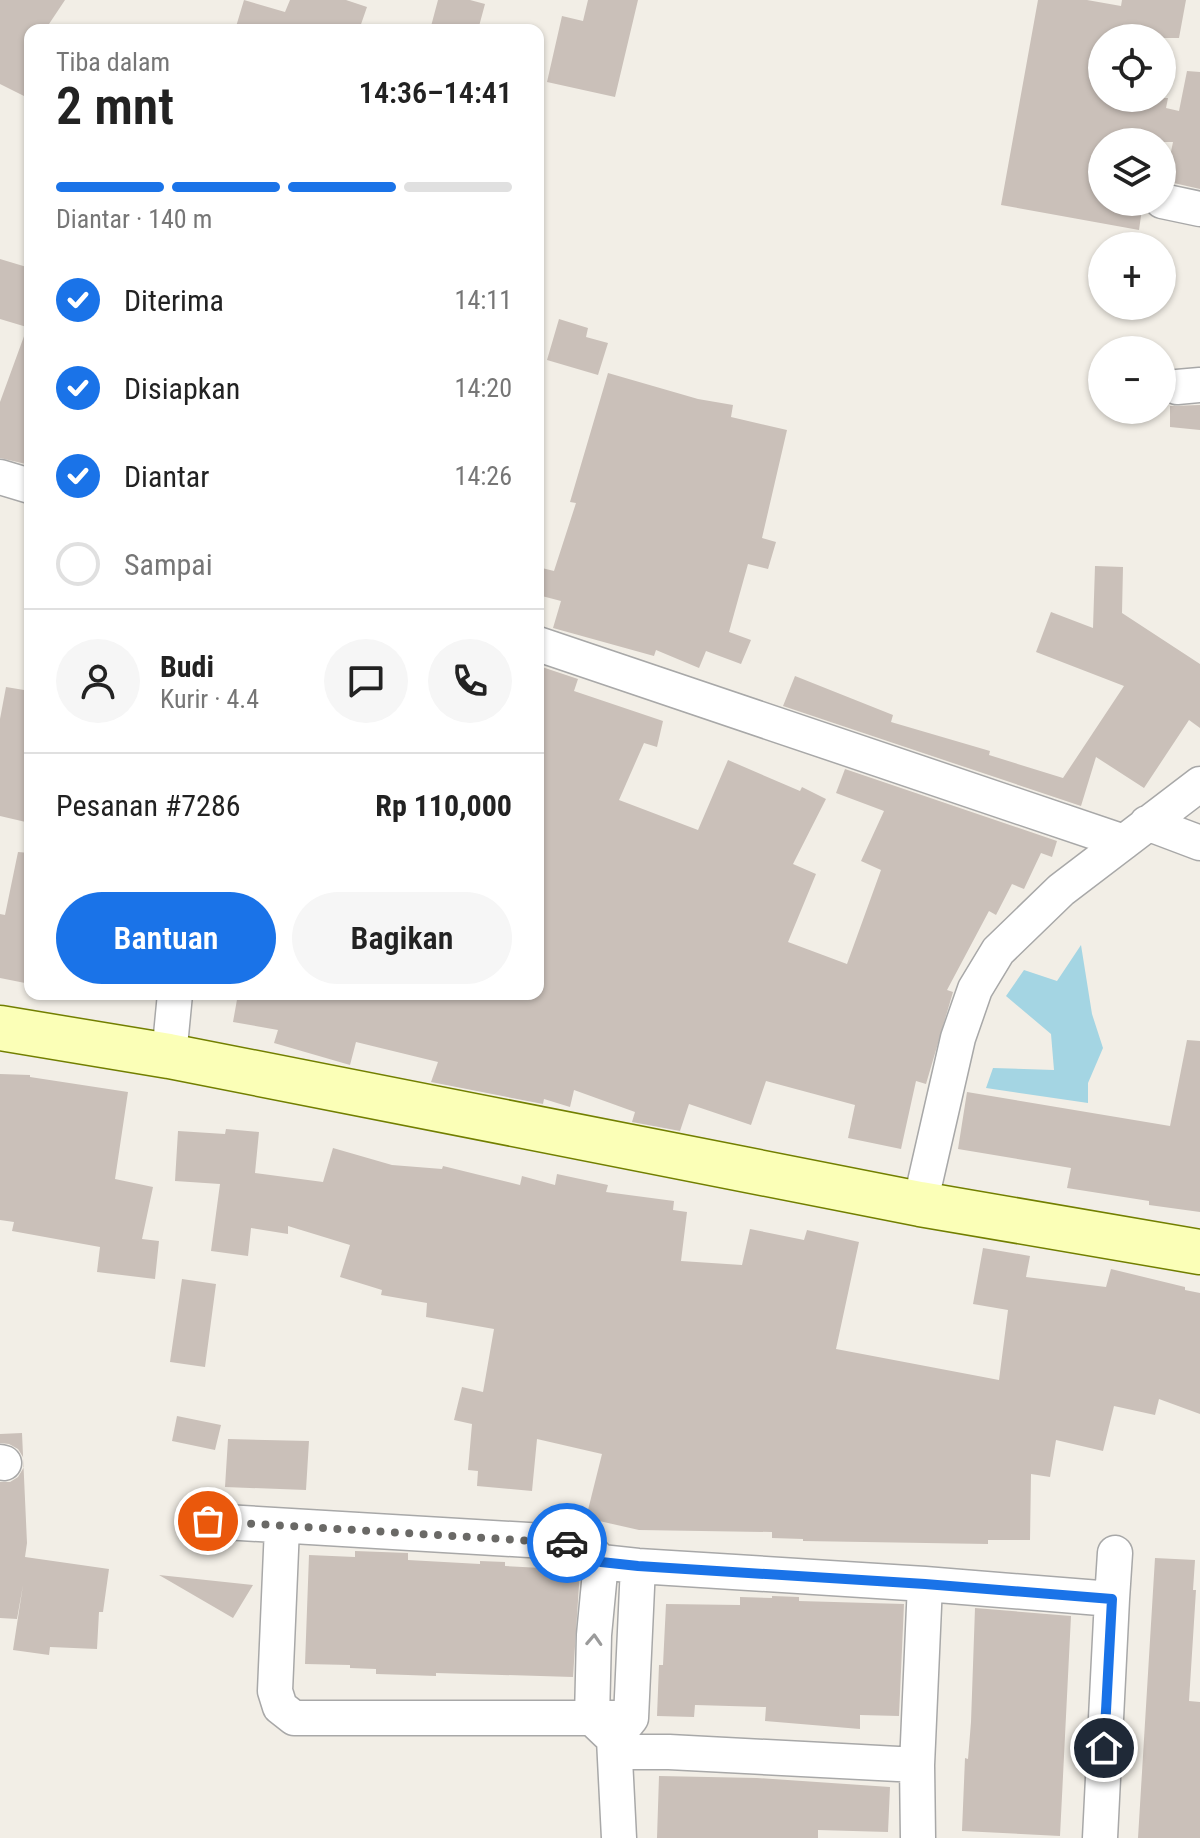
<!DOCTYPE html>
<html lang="id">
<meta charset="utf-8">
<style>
:root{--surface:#fff;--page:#f6f6f6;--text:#222;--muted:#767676;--line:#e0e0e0;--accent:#1a73e8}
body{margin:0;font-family:"Roboto Condensed",sans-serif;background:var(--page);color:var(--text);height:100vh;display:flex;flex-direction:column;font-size:30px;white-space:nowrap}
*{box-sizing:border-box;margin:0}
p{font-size:26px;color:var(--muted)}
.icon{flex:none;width:44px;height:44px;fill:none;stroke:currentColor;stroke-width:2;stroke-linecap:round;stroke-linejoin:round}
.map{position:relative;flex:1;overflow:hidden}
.drawer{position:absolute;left:24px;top:24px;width:520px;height:976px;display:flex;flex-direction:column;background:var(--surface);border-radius:16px;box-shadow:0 2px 6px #0004}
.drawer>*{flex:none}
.controls{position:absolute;left:1088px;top:24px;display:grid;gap:16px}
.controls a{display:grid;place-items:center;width:88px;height:88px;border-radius:50%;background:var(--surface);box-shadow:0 2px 6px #0004;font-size:40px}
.pin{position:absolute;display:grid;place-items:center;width:68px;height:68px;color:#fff;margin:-34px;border:4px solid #fff;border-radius:50%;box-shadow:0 2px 8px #0007}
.courier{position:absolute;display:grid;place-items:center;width:80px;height:80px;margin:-40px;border:6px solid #1a73e8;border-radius:50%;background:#fff;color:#222;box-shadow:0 2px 10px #0007}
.headline em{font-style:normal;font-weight:600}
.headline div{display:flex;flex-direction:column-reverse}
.headline{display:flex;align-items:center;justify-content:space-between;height:136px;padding:0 32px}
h1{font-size:52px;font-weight:600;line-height:60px}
.bar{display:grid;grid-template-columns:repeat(4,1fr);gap:12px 8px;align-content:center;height:96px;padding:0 32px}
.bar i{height:10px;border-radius:6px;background:var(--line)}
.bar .on{background:var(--accent)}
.bar p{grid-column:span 4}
.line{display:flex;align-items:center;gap:20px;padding:0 32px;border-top:2px solid var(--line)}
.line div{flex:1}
.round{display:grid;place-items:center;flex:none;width:84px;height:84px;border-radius:42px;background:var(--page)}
ol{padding:0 32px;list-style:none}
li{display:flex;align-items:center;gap:24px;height:88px}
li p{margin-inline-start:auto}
li .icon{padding:8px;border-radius:50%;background:var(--accent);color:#fff;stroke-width:4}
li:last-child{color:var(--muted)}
li i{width:44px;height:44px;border:4px solid var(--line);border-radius:50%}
.button{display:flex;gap:16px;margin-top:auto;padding:16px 32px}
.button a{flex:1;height:92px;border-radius:48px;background:var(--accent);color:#fff;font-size:32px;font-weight:600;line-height:92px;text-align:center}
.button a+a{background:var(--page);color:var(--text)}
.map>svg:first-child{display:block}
.water{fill:#a4d5e3}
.building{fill:#cac0b9}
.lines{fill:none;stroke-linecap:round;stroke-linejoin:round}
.street-casing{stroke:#a8a8a8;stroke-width:37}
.secondary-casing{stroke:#727f00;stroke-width:47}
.street{stroke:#fff;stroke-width:34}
.secondary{stroke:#fbffb7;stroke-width:44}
.oneway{stroke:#9b9b9b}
.done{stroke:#6a6966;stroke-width:8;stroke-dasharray:0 14.4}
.route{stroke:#1a73e8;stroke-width:10}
</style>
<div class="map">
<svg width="1200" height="1838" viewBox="0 0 1200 1838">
<rect width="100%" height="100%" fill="#f2eee6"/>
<path class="water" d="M1081,945L1092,1014L1103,1048L1088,1083V1103L986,1088L993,1068L1054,1070L1051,1034L1006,996L1024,970L1057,981Z"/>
<path class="building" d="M0,0H65L45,30H30V99L0,84Z
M244,0L285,12L290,0H346L367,7L359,30H235Z
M438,0H470L485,4L478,30H430Z
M588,0H638L615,97L547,82L562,16L583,21Z
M1038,0H1087L1121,6L1122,0H1186L1179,38H1102V98H1168L1166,108L1179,111L1187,71L1200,72V189L1165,181L1173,142H1102V202H1143L1139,230L1001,205Z
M0,259L30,268V328L0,319Z
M559,319L588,328L586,337L608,343L598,375L547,360Z
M27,328L30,329V465L0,458V402Z
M608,373L698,399L733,405L731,417L787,430L762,538L776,542L768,569L748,564L729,632L751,640L741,664L706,651L699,668L656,650L654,656L553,628L561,601L538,595V567L554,571L576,503L570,502Z
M1200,405V430L1170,427V406Z
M1095,566L1123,567L1122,613L1200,664V728L1189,720L1144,788L1096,757L1081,806L783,706L795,676L893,715L891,722L990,751L989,755L1063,778L1124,686L1036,652L1051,612L1093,628Z
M542,667L578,679L574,691L663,721L657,747L644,743L619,800L698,830L728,760L800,791L802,787L826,799L793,864L816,874L788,942L847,964L881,870L861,861L884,811L836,793L845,769L1057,841L1052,857L1041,853L1024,889L1012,884L996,915L989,911L947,990L953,992L926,1084L916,1081L901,1149L848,1138L855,1105L766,1081L751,1125L689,1104L680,1131L632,1122L635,1112L574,1090L570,1107L544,1099L543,1104L431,1082L438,1062L356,1042L350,1065L274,1043L278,1030L233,1022L238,994H538V682Z
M6,687L30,691V823L0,816V719Z
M18,852L30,853V984L0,978V914L5,915Z
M1187,1040L1200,1041V1212L1149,1205V1201L1067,1188L1071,1168L958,1149L967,1092L1170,1126Z
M0,1074L30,1075V1077L128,1092L115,1179L153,1187L142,1239L159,1241L155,1279L97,1272L100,1247L12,1231L14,1222L0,1220Z
M226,1129L259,1132L255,1173L323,1182L333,1148L392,1165L442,1169L443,1166L520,1185L522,1176L555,1185L557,1174L608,1185L606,1192L674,1201L673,1210L687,1212L681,1261L742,1265L750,1229L804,1240L807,1230L859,1242L836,1349L999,1380L1008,1310L973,1304L983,1248L1030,1256L1026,1277L1106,1287L1111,1269L1185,1287V1290L1200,1293V1414L1159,1399L1155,1415L1114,1406L1103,1451L1056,1440L1050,1477L1031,1474L1030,1540H988V1544L803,1541V1539L772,1538V1532L639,1530L586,1518L602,1454L537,1439L532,1491L477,1486L478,1471L468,1470L472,1424L454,1420L462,1387L483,1392L494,1329L426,1317L427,1303L381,1295L382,1290L340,1277L350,1245L288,1226V1234L251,1228L248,1256L211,1251L220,1184L175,1181L178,1131L225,1134Z
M182,1279L216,1284L205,1367L170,1362Z
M177,1416L221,1425L215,1450L172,1441Z
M22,1433L27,1543L25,1557L109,1569L103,1612H99L97,1649L50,1647L49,1655L13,1650L23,1585L17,1619L0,1618V1482H10L18,1477L24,1467L23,1457L18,1449L9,1444L0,1443V1434Z
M228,1439L309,1441L306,1490L225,1487Z
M355,1551L408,1553V1560L480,1564V1561L505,1562V1566L580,1570L573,1677L436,1673V1676L408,1675L376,1674V1669L350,1668V1665L305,1664L309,1555L355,1557Z
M1155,1558L1195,1560L1193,1590H1196L1189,1701L1200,1702V1838H1138Z
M159,1575L253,1585L233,1618Z
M772,1596L799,1597V1601L904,1604L899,1716L860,1715V1729L765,1721L766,1707L695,1705L694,1717L657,1716L659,1665H663L666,1604L740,1605V1597L772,1598Z
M975,1608L1071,1616L1060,1836L962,1831L965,1758L968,1759L971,1722Z
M659,1776L757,1778L890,1787L888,1832L818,1830V1838H657Z"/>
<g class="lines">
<g class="street-casing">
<path id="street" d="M1162,201L1200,209
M1177,387L1200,385
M0,477L30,486
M538,644L1124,842
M1147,823L1200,843
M169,1056L175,994
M920,1204L958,1038L975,989L998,951L1061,890L1200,784
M0,1462L4,1463
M208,1521L562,1542L589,1550L601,1562L638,1566L925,1584L1112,1599L1100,1838
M282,1527L275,1691L280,1707L294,1718H631
M601,1562L594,1635L592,1718L614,1739L631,1718L638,1566
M1112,1599L1115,1553
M614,1739L619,1838
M615,1752H669L917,1765
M918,1838L917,1765L925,1584"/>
</g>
<g class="secondary-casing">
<path id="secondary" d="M0,1028L169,1056L920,1204L1200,1252"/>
</g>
<use href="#street" class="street"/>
<use href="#secondary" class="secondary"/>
</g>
<defs><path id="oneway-chevron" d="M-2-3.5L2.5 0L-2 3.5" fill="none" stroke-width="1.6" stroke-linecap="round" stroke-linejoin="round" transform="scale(2)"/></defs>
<use class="oneway" href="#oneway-chevron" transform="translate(594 1640) rotate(-87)"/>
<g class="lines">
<path class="done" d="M208,1521L567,1543"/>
<path class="route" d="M567,1543L589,1550L601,1562L638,1566L925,1584L1112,1599L1104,1748"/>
</g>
</svg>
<div class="controls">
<a><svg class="icon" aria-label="locate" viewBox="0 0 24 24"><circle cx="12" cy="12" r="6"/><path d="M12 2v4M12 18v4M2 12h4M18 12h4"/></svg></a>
<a><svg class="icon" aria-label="layers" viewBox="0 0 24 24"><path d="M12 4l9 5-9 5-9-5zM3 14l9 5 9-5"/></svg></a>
<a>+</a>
<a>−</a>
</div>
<div class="pin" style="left:208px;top:1521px;background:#ea580c"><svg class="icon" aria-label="bag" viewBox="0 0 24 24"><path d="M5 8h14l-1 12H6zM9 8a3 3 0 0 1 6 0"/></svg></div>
<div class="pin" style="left:1104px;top:1748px;background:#1f2937"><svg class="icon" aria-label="home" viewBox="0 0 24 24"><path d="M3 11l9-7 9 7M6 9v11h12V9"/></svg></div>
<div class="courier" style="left:567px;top:1543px"><svg class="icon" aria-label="car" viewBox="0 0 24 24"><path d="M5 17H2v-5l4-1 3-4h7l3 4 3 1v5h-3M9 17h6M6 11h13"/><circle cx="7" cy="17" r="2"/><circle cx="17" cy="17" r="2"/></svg></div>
<section class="drawer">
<div class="headline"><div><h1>2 mnt</h1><p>Tiba dalam</p></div><em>14:36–14:41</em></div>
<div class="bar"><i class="on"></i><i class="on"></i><i class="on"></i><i></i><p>Diantar · 140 m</p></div>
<ol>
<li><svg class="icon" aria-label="check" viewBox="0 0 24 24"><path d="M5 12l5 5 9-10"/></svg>Diterima<p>14:11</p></li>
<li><svg class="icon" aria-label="check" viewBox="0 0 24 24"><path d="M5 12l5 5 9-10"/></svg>Disiapkan<p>14:20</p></li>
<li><svg class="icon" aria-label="check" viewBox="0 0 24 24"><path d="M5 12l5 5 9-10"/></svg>Diantar<p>14:26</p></li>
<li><i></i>Sampai</li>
</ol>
<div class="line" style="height:144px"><a class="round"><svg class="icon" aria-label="person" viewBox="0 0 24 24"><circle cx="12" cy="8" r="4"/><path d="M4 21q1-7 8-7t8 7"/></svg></a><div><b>Budi</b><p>Kurir · 4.4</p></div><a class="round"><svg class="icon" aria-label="chat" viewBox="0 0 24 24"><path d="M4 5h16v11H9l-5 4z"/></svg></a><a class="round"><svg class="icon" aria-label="phone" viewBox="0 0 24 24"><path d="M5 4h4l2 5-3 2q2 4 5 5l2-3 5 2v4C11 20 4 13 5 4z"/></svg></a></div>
<div class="line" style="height:104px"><div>Pesanan #7286</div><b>Rp 110,000</b></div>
<div class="button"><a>Bantuan</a><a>Bagikan</a></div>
</section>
</div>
